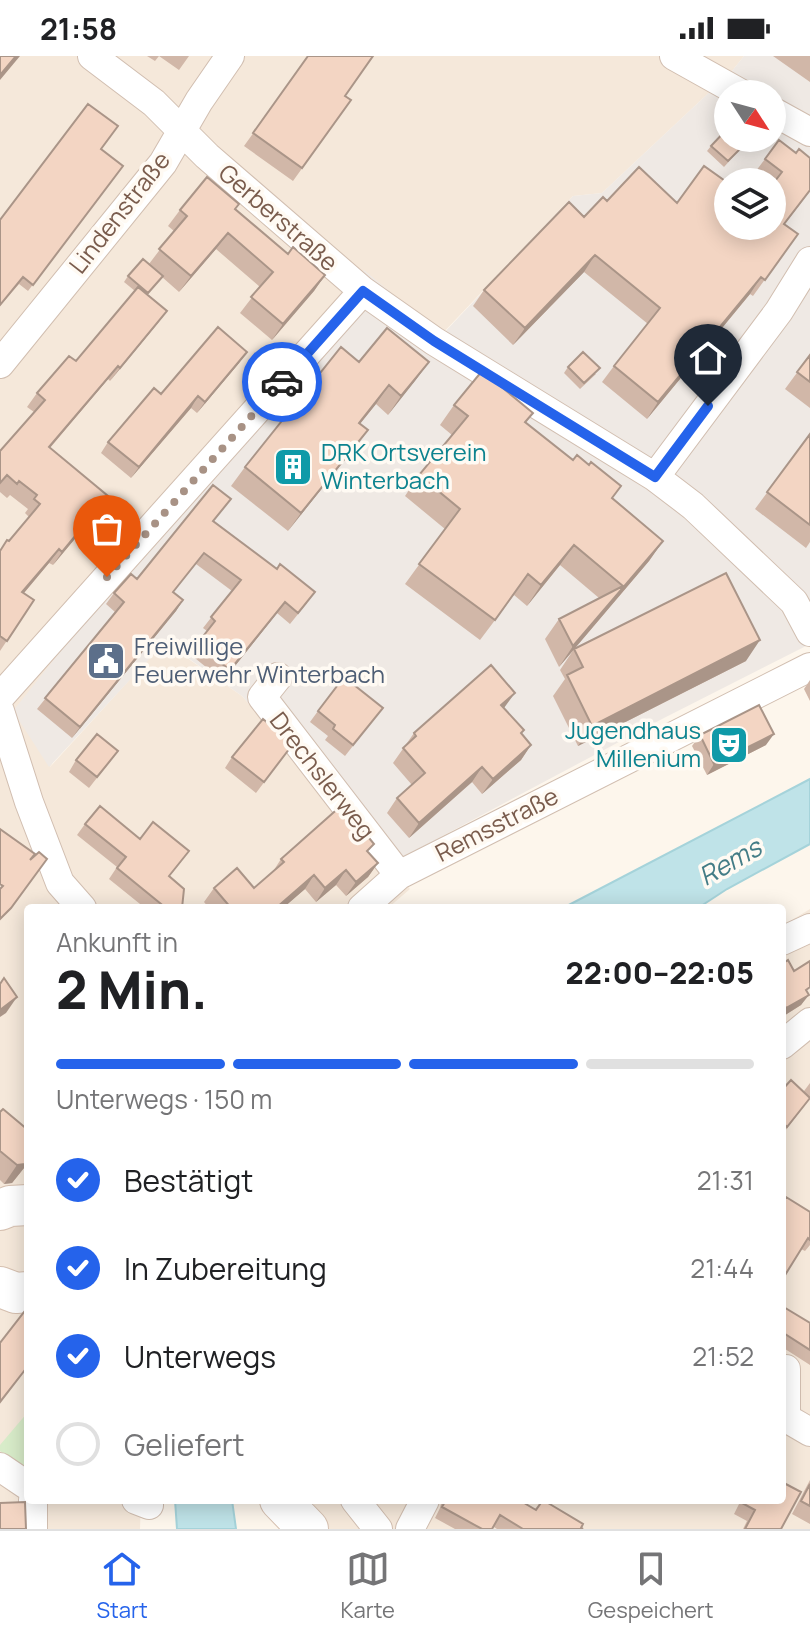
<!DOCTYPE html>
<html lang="de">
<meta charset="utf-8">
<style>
:root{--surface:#fff;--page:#f2f2f2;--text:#202124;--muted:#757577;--line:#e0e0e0;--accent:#2563eb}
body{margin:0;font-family:Manrope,sans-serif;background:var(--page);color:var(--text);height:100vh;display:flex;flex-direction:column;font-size:30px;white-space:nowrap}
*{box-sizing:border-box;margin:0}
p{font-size:26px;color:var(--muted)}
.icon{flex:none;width:44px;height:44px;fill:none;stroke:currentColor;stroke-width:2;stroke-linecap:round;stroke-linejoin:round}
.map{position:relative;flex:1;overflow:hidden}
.side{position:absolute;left:24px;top:848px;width:762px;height:600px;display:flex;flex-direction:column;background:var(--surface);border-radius:8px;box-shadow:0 4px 20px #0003}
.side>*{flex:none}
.needle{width:52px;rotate:126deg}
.controls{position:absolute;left:714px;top:24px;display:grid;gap:16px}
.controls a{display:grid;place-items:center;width:72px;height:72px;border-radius:50%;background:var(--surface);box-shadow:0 4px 20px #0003;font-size:40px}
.pin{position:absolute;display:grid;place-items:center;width:68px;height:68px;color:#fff;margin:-82px -34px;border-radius:50% 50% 50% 0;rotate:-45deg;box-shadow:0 0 8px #0007}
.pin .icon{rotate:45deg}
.courier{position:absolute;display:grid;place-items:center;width:80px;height:80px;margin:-40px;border:6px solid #2563eb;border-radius:50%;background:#fff;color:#222;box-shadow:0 2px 10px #0007}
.head em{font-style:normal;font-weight:800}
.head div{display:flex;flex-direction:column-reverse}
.head{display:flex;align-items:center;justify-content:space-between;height:136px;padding:0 32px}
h1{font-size:52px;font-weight:800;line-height:60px}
.bar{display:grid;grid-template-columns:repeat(4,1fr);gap:12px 8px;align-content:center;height:96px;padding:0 32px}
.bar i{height:10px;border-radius:6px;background:var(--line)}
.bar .current{background:var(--accent)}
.bar p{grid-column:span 4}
ol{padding:0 32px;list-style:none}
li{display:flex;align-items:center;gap:24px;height:88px}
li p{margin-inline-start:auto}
li .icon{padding:8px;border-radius:50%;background:var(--accent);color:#fff;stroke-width:4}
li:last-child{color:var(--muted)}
li i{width:44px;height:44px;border:4px solid var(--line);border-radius:50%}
.status{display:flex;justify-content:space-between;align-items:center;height:56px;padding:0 40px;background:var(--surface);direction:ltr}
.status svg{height:22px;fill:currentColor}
.tab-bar{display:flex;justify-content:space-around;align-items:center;height:112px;border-top:2px solid var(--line);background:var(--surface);font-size:22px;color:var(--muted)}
.tab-bar a{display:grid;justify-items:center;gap:4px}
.tab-bar .current{color:var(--accent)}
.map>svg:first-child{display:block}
.residential{fill:#f5e8da}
.industrial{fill:#efe9e4;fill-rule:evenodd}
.green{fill:#d8ecc9}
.water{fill:#bfe3e8;stroke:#a5d3da;stroke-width:2}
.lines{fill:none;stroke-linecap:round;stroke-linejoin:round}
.street-casing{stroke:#d1beb0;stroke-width:30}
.secondary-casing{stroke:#d6c0b0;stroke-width:42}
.street{stroke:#fff;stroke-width:28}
.secondary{stroke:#fff;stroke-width:40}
.wall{fill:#d1b7a8}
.shaded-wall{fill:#aa9588}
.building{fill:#f3d5c3;stroke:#aa9588;stroke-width:2}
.done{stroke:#a89285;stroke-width:8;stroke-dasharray:0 14.4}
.route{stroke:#2563eb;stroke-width:10}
.labels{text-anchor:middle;stroke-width:7;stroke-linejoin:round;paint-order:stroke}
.street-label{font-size:24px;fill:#7a5c4d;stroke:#fffaf3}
.culture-label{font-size:24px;fill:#0d838f;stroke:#fffaf3;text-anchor:start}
.service-label{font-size:24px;fill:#4e5e75;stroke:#fffaf3;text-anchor:start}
.water-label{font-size:26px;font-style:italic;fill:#437c86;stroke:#fffaf3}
</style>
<div class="status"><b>21:58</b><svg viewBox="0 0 49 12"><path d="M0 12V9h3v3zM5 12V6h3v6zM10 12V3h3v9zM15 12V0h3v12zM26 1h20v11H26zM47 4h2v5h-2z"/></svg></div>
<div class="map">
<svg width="810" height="1473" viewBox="0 0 810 1473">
<rect width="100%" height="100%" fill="#fdf6ec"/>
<path class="residential" d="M0,0H744L732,15L602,137L573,140L441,279L364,215L50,711L164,586L242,640L410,833L388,852H28V1444H141L140,1473H0Z
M810,853V1473H309L315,1444H782V870Z"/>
<path class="industrial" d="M744,0H810V588L662,663L390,808L242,640L165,586L49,711L13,655L364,214L442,279L573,140L602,137L732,15ZM728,38H772V82H728ZM728,126H772V170H728Z"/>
<path class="green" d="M28,1356V1420L14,1405L0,1395V1389Z"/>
<path class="water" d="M810,723V788L727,833L698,852H563Z
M175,1444H232L236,1473H177Z"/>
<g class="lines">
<g class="street-casing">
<path id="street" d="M92,0L154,47L207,100L363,235L434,285L655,421L693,450L794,546L810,576
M674,0L742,38
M772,55L810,76
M0,308L163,107L199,45L230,0
M655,421L779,255L810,205
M278,621L262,641L399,819
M0,641L363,235
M0,655L29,746L60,827L82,852
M362,852L399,819L810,611
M782,885L810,872
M782,989L810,966
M786,1313V1362L810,1376
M0,1411L28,1430
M33,1444V1473
M136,1444L149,1449
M355,1444L378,1473
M410,1473L425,1444"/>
</g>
<g class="secondary-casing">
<path id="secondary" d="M0,1154L10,1150L28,1149
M0,1231L16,1237L28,1236
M280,1444L308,1473"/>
</g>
<use href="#street" class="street"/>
<use href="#secondary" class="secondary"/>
</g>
<path class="wall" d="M147,0H159L155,5Z
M159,0H189L179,14Z
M308,0L345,40L351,44L293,125L244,90Z
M773,0H810V26Z
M744,89L724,111L707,95L711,90Z
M101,93L123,110L28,235L19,228L0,250V164Z
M765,103L810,135L785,168L798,178L753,240L750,238L647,363L602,326L614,310L648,268L584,216L513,289L473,250L484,234L607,145L677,147L772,170V126H762L753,119Z
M236,153L288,198L325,219L314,235L272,284L240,257L260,231L216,193L179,236L162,221L147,238L167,255L157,268L110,325L108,323L50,392L99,454L53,509L49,507L24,537L34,544L0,595V495L29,461L25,457L28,453L10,439L7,442L0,436V395L34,356L27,351L37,337L76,305L135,235L124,226L128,220L149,208L174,175L168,170L180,154Z
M810,299V352L785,333Z
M359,306H429L388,359L376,348L360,368L368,374L354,392L288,475L231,430L245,411Z
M239,307L197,357L191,352L131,422L101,397L108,386L161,338Z
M568,311L596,318L580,333L564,317Z
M454,349L533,357L526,367L663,485L649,505L559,611L545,583L559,563L599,542L560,509L527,550L514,539L480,584L405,528L445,473L405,440L419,419L452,379L440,369Z
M810,378V486L806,492L755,453Z
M214,465L307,547L290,568L277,557L223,625L190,598L207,575L203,572L232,535L196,508L173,536L183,544L176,555L72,682L37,653L115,556L106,548L114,537L137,523Z
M574,593L746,605L578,690L553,640L565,623L560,614Z
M810,624V645L804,633Z
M383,652L345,700L325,684L328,680L310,666L318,655Z
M504,652L521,677L531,689L521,704L482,738L472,726L409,782L387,757L397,742L412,729L393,707L414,677Z
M700,679L766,689L707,719L692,690Z
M293,688L256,737L225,712L232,701Z
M118,695L89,732L69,716L76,704Z
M85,768L140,783L181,806L169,820L182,852H145L109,823L117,811L77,779Z
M368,797L378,807L368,821L346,840L336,829L316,846L305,833L283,852H209L204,846L214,832H254L272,817L281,803Z
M782,908L808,938L801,949L782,961Z
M810,1027V1042L782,1079V1034L804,1035Z
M0,1056L28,1074V1107L12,1127L4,1128L0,1124Z
M810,1156V1189L805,1195L801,1193Z
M782,1250L810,1267V1309L782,1291Z
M810,1424V1468L792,1458Z
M442,1444H519L535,1453L542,1444L583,1473H497L494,1471L492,1473H455L435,1462L440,1452Z
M741,1444H782L781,1473H743L747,1465L734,1458Z"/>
<path class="shaded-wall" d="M16,0H20L0,24V19Z
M228,177L216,193L179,236L191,220Z
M595,199L584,216L513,289L525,272Z
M325,219L314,235L272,284L283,268Z
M761,221L750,238L647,363L658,346Z
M167,255L157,268L110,325L120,312Z
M247,296L239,307L197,357L205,346Z
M429,306L415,325L388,359L401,340Z
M118,310L108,323L39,404L49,391Z
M389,329L376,348L346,385L359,367Z
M198,340L191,352L131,422L139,411Z
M368,374L354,392L288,475L301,457Z
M108,440L99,454L53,509L62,496Z
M663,485L649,505L559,611L573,590Z
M574,489L560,509L527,550L541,529Z
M59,493L49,507L13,550L22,536Z
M183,544L176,555L72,682L80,671Z
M285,546L277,557L223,625L230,614Z
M760,584L746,605L578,690L592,670Z
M515,637L504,652L501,649Z
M774,678L766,689L707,719L714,708Z
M531,689L521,704L482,738L493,723Z
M482,711L472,726L409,782L419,767Z
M378,807L368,821L346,840L356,826Z
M346,814L336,829L316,846L325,832Z
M314,819L305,833L283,852H276Z
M809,939L801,949L782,961V958L786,952Z
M17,941L6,957L0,961V954Z
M28,1105V1107L12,1127L4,1128L17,1109Z"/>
<path class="building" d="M0,0H16L0,19Z
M308,0H373L345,40L351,44L302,112L253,77Z
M88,48L118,70L101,93L123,110L33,229L23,221L0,249V164Z
M727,73L728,82H737L744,89L728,105L711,90Z
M779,84L796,97L799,93L810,102V134L784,168L798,178L765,224L761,221L658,346L614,310L660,252L595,199L525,272L484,234L569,146L584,161L603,141L607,145L639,111L677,147L704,110L728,127V170H772V129L782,116L765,103Z
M207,121L239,148L235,153L288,198L293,191L325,219L283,268L251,241L273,216L228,177L191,220L159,193L187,160L180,154Z
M143,203L163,220L148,237L128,220Z
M138,231L167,255L120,312L118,310L49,391L108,440L62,496L59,493L22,536L34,544L7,585L0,580V495L7,484L9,485L40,448L34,443L37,439L19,425L17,428L7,419L0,427V395L45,344L37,337L69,300L76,305Z
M218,271L247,296L205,346L198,340L139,411L108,386L154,332L161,338Z
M387,272L429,306L401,340L389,329L359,367L368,374L301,457L245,411L341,291L359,306Z
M583,296L600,312L584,327L568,311Z
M810,299V326L797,316Z
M482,315L533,357L525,366L573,404L577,399L589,409L591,406L621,430L612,442L663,485L573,590L559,563L623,530L574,489L541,529L528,518L495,564L419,508L460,453L419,419L468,360L454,349Z
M810,378V469L767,436Z
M213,429L231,443L213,465L277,513L280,508L315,536L298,557L285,546L230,614L197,588L215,565L211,561L241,524L204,497L173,536L183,544L80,671L45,642L124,546L114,537L131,518L137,523Z
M726,517L760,584L592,670L567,619L583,611L574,593Z
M491,609L515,637L501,649L524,674L521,677L531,689L493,723L482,711L419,767L397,742L425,717L403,692L416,680L414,677Z
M344,621L383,652L353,689L333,673L335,669L318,655Z
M759,649L774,678L714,708L700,679Z
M263,663L293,688L264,726L232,701Z
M97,678L118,695L97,721L76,704Z
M342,749L374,788L367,795L378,807L356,826L346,814L325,832L314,819L276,852H231L214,832L237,812L254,832L284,806L281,803Z
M100,750L140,783L153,766L189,795L169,820L184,833L182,852H166L117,812L126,801L85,768Z
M0,773L35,798L30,804L39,796L47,803L11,852L0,863V833L3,830L0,828Z
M788,904L794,915L810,905V931L806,934L809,939L786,952L782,945V908Z
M4,922L17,941L0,954V928Z
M791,1024L810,1042L787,1071L785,1069L782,1072V1034Z
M3,1053L28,1074V1105L25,1108L17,1109L0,1095V1056Z
M786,1141L810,1156V1184L808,1182L782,1224V1147Z
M782,1250L810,1267V1294L782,1276Z
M28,1251V1310L0,1346V1287Z
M782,1426L801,1436L781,1473H745L755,1454L742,1447L743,1444H782Z
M810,1428V1450L801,1445Z
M446,1444H519L536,1454L543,1444L583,1468L581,1472L583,1473H523L500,1459L492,1473H482L442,1451Z
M25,1446L26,1473H0V1447Z"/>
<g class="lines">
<path class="done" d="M107,521L282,326"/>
<path class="route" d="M282,326L363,235L434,285L655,421L708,350"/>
</g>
<defs>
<g id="building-square" transform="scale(2)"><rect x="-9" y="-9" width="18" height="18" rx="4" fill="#0f9aa8" stroke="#fffaf3"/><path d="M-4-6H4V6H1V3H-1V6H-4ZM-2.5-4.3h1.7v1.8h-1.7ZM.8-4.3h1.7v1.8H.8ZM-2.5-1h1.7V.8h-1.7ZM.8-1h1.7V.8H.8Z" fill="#fff"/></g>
<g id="civic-square" transform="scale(2)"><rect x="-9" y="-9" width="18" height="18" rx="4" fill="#5c6f8a" stroke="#fffaf3"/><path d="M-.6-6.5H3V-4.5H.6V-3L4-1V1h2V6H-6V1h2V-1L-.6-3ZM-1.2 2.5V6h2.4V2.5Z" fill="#fff"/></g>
<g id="theatre-square" transform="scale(2)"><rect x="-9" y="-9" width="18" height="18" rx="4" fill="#0f9aa8" stroke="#fffaf3"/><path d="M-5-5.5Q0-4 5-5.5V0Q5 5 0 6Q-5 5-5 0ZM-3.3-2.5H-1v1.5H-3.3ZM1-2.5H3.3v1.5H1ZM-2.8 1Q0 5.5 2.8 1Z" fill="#fff"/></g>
</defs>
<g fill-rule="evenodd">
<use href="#building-square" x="293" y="411"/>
<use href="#civic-square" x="106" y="605"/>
<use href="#theatre-square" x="729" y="689"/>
</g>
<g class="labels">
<g class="street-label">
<text transform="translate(120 157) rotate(-52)" y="8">Lindenstraße</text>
<text transform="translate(278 162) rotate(41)" y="8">Gerberstraße</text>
<text transform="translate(322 720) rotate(52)" y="8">Drechslerweg</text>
<text transform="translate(497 769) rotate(-27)" y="8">Remsstraße</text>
</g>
<g class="culture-label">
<text x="321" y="405">DRK Ortsverein<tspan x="321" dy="28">Winterbach</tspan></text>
<text x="701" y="683" text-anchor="end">Jugendhaus<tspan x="701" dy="28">Millenium</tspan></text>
</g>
<g class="service-label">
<text x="134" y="599">Freiwillige<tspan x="134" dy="28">Feuerwehr Winterbach</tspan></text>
</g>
<g class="water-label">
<text transform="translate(730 806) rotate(-30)" y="9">Rems</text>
</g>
</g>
</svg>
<div class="controls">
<a><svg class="needle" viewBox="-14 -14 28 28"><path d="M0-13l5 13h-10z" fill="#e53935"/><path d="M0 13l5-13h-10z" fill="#757577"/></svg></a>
<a><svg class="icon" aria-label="layers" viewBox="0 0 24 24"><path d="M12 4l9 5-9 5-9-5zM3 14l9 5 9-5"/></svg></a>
</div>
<div class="pin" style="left:107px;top:521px;background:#ea580c"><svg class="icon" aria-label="bag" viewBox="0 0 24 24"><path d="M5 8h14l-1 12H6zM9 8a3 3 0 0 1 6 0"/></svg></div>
<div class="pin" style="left:708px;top:350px;background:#1f2937"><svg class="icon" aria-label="home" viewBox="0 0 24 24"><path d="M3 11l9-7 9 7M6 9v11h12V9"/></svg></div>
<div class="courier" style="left:282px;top:326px"><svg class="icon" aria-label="car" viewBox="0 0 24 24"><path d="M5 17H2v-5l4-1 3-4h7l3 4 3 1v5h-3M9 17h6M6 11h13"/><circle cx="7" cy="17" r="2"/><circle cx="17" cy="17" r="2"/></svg></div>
<section class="side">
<div class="head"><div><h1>2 Min.</h1><p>Ankunft in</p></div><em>22:00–22:05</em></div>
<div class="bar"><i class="current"></i><i class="current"></i><i class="current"></i><i></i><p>Unterwegs · 150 m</p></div>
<ol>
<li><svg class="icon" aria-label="check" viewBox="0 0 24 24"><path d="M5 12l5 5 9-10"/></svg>Bestätigt<p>21:31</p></li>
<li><svg class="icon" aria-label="check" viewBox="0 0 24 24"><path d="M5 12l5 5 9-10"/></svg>In Zubereitung<p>21:44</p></li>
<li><svg class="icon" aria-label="check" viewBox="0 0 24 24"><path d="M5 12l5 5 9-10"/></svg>Unterwegs<p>21:52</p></li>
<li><i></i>Geliefert</li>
</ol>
</section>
</div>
<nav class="tab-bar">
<a class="current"><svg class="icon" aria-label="home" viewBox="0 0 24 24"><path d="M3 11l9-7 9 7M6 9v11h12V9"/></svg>Start</a>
<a><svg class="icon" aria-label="map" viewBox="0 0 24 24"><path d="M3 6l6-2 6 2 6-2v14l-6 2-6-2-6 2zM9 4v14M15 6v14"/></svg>Karte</a>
<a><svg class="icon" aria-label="saved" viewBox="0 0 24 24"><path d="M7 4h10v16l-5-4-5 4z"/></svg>Gespeichert</a>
</nav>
